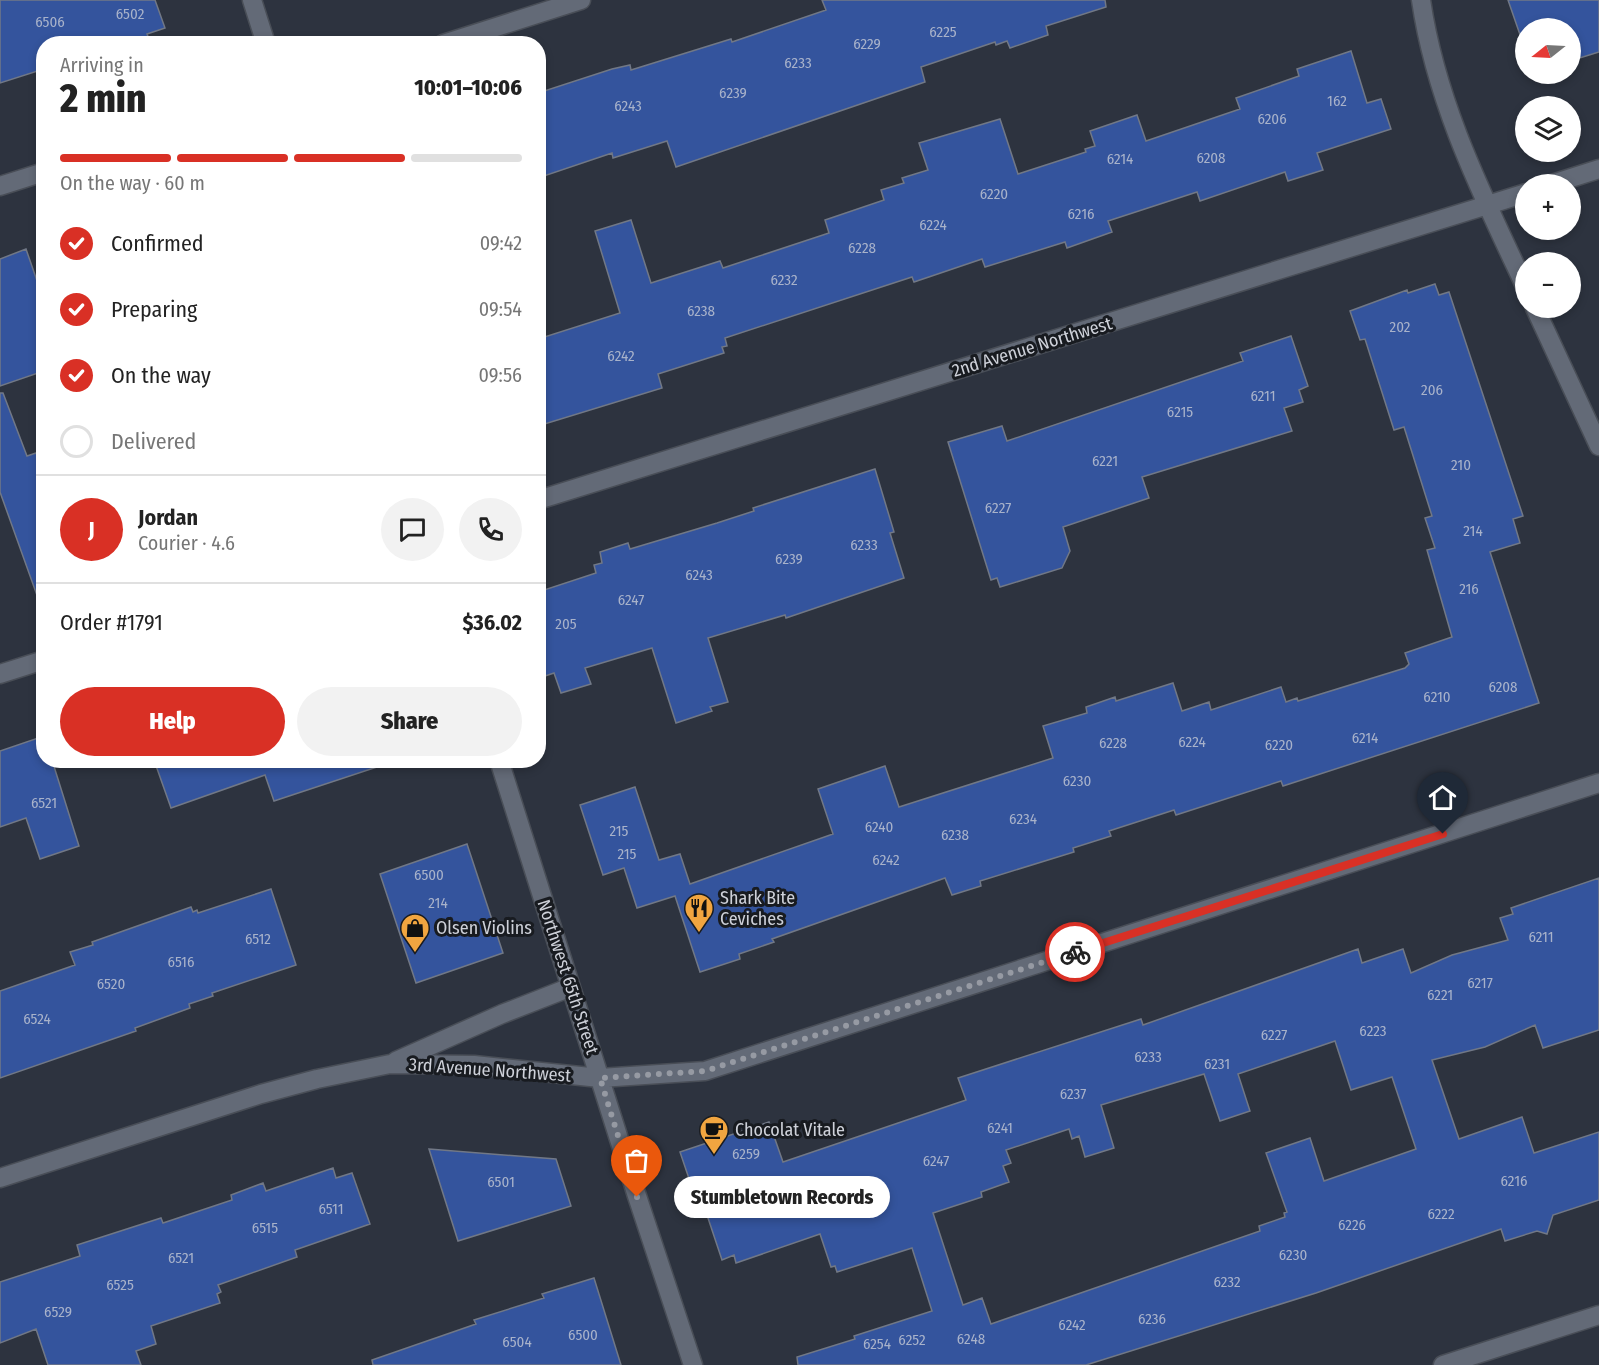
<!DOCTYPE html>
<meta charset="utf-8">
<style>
:root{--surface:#fff;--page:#f2f2f2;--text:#222;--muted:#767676;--line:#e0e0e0;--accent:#d93025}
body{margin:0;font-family:"Fira Sans Condensed",sans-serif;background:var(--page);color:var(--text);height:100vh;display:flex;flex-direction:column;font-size:22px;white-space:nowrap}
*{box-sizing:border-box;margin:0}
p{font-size:20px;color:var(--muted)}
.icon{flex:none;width:33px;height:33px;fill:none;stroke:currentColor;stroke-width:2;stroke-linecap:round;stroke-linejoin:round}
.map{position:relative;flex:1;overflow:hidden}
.drawer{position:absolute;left:36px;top:36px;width:510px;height:732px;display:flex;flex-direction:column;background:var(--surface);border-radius:24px;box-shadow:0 3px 9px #0003}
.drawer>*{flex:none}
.needle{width:39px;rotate:252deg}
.fabs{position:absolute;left:1515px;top:18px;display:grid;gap:12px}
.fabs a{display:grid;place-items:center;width:66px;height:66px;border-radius:50%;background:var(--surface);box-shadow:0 3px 9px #0003;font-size:30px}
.pin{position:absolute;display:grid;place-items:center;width:51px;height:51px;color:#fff;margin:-62px -26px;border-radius:50% 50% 50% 0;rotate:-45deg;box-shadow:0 0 6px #0007}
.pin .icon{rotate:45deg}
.courier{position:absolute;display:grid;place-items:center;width:60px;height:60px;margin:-30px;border:4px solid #d93025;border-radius:50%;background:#fff;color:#222;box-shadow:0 2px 8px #0007}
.bubble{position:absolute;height:42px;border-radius:21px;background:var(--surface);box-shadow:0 3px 9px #0003;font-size:20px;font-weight:800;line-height:42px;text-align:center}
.summary em{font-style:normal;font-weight:800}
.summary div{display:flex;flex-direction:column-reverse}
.summary{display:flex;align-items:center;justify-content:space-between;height:102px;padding:0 24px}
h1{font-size:39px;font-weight:800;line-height:45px}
.bar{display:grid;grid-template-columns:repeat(4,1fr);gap:9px 6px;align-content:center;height:72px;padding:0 24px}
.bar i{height:8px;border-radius:4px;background:var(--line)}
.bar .current{background:var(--accent)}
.bar p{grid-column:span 4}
.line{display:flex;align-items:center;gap:15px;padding:0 24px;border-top:2px solid var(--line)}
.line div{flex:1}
.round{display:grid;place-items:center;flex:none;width:63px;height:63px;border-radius:32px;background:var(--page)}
ol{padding:0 24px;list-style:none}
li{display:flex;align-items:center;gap:18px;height:66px}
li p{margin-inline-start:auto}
li .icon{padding:6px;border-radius:50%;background:var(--accent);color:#fff;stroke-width:4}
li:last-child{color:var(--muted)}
li i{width:33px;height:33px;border:3px solid var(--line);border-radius:50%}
.button{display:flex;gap:12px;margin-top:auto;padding:12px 24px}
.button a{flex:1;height:69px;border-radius:36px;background:var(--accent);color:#fff;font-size:24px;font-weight:800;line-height:69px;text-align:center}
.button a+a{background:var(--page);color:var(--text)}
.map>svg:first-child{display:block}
.building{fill:#34549d;stroke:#717886;stroke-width:1.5;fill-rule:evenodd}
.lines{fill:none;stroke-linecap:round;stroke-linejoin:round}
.minor-casing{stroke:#494e57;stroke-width:21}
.tertiary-casing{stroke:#494e57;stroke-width:21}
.minor{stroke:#636a77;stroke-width:18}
.tertiary{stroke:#636a77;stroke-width:18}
.done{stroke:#969aa3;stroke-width:6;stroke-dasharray:0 10.8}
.route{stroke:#d93025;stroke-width:8}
.labels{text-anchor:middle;stroke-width:6;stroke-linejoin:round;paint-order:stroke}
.number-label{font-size:15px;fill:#a8b2ca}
.street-label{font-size:18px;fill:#ced1d9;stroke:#181b20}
.poi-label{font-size:18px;fill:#ced1d9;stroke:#181b20;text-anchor:start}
</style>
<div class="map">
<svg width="1599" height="1365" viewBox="0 0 1599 1365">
<rect width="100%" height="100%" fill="#2d333f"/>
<path class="building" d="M0,0H155L165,28L147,34L151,44H44V69L0,83Z
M822,0H1105L1106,7L1046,26L1048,35L1010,48L1007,41L996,45L995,42L921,67L925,82L676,167L667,141L613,158L612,153L538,178V93L612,69L630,65L631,70L731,39L732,42L826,10Z
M1508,0H1599V52L1570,61V28H1526V52Z
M1351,51L1367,103L1381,99L1391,129L1317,153L1323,170L1288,181L1285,172L1200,201L1197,192L1108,221L1112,232L1067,248L1065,242L985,267L982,259L914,282L912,277L725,338L727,346L722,347L724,353L658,374L662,388L538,426V339L620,313L595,231L631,220L651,283L720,261L723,268L829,233L825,220L884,200L881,190L904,183L902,178L928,170L919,143L1000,119L1018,174L1086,152L1085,149L1095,146L1090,131L1137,115L1146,141L1240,109L1236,98L1299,76L1297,69Z
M26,249L44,301V371L0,386V259Z
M1435,284L1439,295L1449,292L1523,516L1513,519L1520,543L1490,552L1539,703L1283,786L1281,781L1176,815L1174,810L1109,831L1111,836L1073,848L1074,852L980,881L981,886L952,895L945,878L772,939L774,942L739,954L740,959L700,972L675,896L637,908L624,868L603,875L580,805L635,787L659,860L680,854L690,884L833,834L818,789L885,766L899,807L1053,758L1043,726L1087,713L1086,707L1115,697L1116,701L1173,683L1182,711L1209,702L1211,710L1281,687L1286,702L1297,698L1298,701L1405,668L1409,664L1405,653L1452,637L1427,550L1435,548L1425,518L1432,516L1404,427L1394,430L1365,339L1360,340L1350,311L1407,290L1408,293Z
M1291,336L1308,386L1299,390L1303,402L1284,408L1292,431L1142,477L1149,498L1063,527L1070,551L1062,568L1000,587L997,578L991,580L948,442L1002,426L1007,441L1243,361L1240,353Z
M0,393H3L27,456L36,453L44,471V600L39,601L0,492Z
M875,469L894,532L890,533L904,578L786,618L785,615L708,638L728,702L710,707L712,711L676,723L652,648L585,668L591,684L561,693L554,673L545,676L538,656V592L596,573L594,565L602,563L600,552L628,543L630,549L717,523L754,511L753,508Z
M44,736V760H52L79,846L40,859L26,818L0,827V751Z
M154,760H376L377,767L274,801L265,775L171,808Z
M467,844L503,953L416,983L380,874Z
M1599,878V1030L1543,1048L1535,1025L1485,1047L1432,1060L1459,1139L1522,1117L1534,1153L1599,1132V1200L1553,1215L1547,1234L1537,1231L1505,1241L1501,1229L1316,1293L1086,1365H798L797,1357L855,1339L854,1336L932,1311L912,1248L837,1272L835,1266L831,1267L820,1234L736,1263L734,1255L722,1260L705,1209L700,1211L680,1152L769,1122L783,1162L966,1100L958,1078L1141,1019L1143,1025L1358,949L1362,963L1403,949L1411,973L1452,955L1508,940L1500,918L1513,914L1511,908ZM1335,1041L1351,1090L1392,1077L1416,1149L1324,1181L1310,1138L1266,1153L1287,1212L1284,1213L1285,1217L1259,1226L1260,1231L991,1324L982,1298L963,1305L933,1213L982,1197L981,1192L1009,1182L1003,1166L1011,1163L1006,1150L1069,1129L1072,1139L1079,1136L1085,1157L1114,1148L1101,1105L1204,1074L1220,1121L1250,1111L1238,1074Z
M271,889L296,965L212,993L213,996L189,1004L190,1008L135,1028L136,1031L0,1078V991L75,965L70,952L93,945L92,942L191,907L193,912L197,910L198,913Z
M429,1149L556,1159L571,1206L458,1241Z
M333,1168L336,1178L352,1173L370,1224L295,1250L297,1257L218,1285L221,1292L217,1294L220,1303L151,1326L156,1344L136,1351L141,1365H48L36,1329L0,1343V1282L80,1256L77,1245L161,1218L163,1223L232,1200L231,1195L263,1183L266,1191Z
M594,1278L621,1365H373L372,1360L476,1324L474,1320L544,1298L542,1294Z"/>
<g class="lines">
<g class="minor-casing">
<path id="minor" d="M1421,0C1436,103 1482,194 1526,288
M443,44L581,0
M1552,184L1599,169
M0,186L44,172
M1535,308L1599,446
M538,500L1526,193
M0,674L44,660
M1443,1365L1599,1315"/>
</g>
<g class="tertiary-casing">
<path id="tertiary" d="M252,0L266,44
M499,760L637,1196L693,1365
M396,1061L502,1014L571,987
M0,1178L261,1094L317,1079L390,1064L474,1065L600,1078L705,1071L1599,783"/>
</g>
<use href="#minor" class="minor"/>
<use href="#tertiary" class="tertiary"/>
</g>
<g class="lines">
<path class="done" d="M637,1197L600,1078L705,1071L1075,952"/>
<path class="route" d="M1075,952L1443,834"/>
</g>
<defs>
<g id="restaurant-pin" transform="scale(1.5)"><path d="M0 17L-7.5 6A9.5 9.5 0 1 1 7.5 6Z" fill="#f1a540" stroke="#181b20"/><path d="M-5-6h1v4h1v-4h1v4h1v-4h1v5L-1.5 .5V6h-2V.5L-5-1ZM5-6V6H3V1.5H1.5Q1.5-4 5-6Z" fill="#111"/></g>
<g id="shop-pin" transform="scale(1.5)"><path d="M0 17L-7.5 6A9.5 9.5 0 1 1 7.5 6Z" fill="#f1a540" stroke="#181b20"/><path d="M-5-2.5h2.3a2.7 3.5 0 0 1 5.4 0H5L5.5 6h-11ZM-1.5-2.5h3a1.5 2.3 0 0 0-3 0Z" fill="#111"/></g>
<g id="cafe-pin" transform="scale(1.5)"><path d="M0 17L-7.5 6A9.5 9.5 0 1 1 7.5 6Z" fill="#f1a540" stroke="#181b20"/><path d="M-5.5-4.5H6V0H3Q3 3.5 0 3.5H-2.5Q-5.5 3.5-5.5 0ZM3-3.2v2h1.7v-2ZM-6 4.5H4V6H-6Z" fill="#111"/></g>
</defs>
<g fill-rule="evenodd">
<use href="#restaurant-pin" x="699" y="908"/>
<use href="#shop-pin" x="415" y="928"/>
<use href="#cafe-pin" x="714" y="1130"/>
</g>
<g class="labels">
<g class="number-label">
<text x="130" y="19">6502</text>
<text x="50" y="27">6506</text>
<text x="943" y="37">6225</text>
<text x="867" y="49">6229</text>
<text x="798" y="68">6233</text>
<text x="733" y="98">6239</text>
<text x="1337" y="106">162</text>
<text x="628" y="111">6243</text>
<text x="1272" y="124">6206</text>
<text x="1211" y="163">6208</text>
<text x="1120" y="164">6214</text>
<text x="994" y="199">6220</text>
<text x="1081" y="219">6216</text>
<text x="933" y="230">6224</text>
<text x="862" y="253">6228</text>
<text x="784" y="285">6232</text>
<text x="701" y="316">6238</text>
<text x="1400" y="332">202</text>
<text x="621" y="361">6242</text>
<text x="1432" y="395">206</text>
<text x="1263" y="401">6211</text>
<text x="1180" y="417">6215</text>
<text x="1105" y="466">6221</text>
<text x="1461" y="470">210</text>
<text x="998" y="513">6227</text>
<text x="1473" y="536">214</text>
<text x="864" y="550">6233</text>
<text x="789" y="564">6239</text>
<text x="699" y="580">6243</text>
<text x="1469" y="594">216</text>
<text x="631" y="605">6247</text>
<text x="566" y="629">205</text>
<text x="1503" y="692">6208</text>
<text x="1437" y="702">6210</text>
<text x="1365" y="743">6214</text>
<text x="1192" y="747">6224</text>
<text x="1113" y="748">6228</text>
<text x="1279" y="750">6220</text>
<text x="1077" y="786">6230</text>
<text x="44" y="808">6521</text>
<text x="1023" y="824">6234</text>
<text x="879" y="832">6240</text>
<text x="619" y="836">215</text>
<text x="955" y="840">6238</text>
<text x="627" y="859">215</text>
<text x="886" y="865">6242</text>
<text x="429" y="880">6500</text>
<text x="438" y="908">214</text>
<text x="1541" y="942">6211</text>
<text x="258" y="944">6512</text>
<text x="181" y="967">6516</text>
<text x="1480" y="988">6217</text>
<text x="111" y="989">6520</text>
<text x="1440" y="1000">6221</text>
<text x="37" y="1024">6524</text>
<text x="1373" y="1036">6223</text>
<text x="1274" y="1040">6227</text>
<text x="1148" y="1062">6233</text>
<text x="1217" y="1069">6231</text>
<text x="1073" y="1099">6237</text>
<text x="1000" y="1133">6241</text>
<text x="746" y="1159">6259</text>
<text x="936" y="1166">6247</text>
<text x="1514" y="1186">6216</text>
<text x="501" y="1187">6501</text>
<text x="331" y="1214">6511</text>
<text x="1441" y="1219">6222</text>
<text x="1352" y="1230">6226</text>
<text x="265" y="1233">6515</text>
<text x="1293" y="1260">6230</text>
<text x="181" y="1263">6521</text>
<text x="1227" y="1287">6232</text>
<text x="120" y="1290">6525</text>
<text x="58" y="1317">6529</text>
<text x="1152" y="1324">6236</text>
<text x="1072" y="1330">6242</text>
<text x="583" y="1340">6500</text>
<text x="971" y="1344">6248</text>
<text x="912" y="1345">6252</text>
<text x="517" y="1347">6504</text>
<text x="877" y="1349">6254</text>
</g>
<g class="street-label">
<text transform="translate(1032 347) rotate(-17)" y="6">2nd Avenue Northwest</text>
<text transform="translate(568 977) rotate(72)" y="6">Northwest 65th Street</text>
<text transform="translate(490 1070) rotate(4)" y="6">3rd Avenue Northwest</text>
</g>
<g class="poi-label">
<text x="720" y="904">Shark Bite<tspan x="720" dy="21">Ceviches</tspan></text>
<text x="436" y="934">Olsen Violins</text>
<text x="735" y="1136">Chocolat Vitale</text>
</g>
</g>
</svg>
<div class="fabs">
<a><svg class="needle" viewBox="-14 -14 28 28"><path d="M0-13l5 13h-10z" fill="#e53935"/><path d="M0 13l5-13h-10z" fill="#767676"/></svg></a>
<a><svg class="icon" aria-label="layers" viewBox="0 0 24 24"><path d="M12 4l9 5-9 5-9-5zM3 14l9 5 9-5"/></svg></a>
<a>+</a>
<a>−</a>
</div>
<div class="pin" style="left:637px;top:1197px;background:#ea580c"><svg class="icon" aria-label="bag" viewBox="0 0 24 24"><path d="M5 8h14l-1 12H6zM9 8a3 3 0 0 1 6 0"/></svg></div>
<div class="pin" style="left:1443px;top:834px;background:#1f2937"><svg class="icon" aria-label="home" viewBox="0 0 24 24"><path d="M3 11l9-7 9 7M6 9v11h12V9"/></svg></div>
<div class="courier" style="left:1075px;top:952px"><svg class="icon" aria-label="bike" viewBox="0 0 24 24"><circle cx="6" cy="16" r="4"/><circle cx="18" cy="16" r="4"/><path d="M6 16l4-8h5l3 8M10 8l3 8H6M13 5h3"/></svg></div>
<div class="bubble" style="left:674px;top:1176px;width:216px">Stumbletown Records</div>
<section class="drawer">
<div class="summary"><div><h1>2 min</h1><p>Arriving in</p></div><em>10:01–10:06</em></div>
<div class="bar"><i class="current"></i><i class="current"></i><i class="current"></i><i></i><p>On the way · 60 m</p></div>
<ol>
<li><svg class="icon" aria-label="check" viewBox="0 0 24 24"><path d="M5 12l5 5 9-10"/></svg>Confirmed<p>09:42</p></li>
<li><svg class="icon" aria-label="check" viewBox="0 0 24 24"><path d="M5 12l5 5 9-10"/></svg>Preparing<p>09:54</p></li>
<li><svg class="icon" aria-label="check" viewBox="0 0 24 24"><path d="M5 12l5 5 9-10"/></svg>On the way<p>09:56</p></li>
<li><i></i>Delivered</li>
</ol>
<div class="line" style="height:108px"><b class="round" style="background:var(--accent);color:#fff">J</b><div><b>Jordan</b><p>Courier · 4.6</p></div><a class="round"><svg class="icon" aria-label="chat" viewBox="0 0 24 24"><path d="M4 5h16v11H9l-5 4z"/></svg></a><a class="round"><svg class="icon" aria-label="phone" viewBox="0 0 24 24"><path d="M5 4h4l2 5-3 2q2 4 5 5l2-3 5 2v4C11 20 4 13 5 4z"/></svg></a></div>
<div class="line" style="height:78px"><div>Order #1791</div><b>$36.02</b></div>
<div class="button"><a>Help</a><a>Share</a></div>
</section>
</div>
